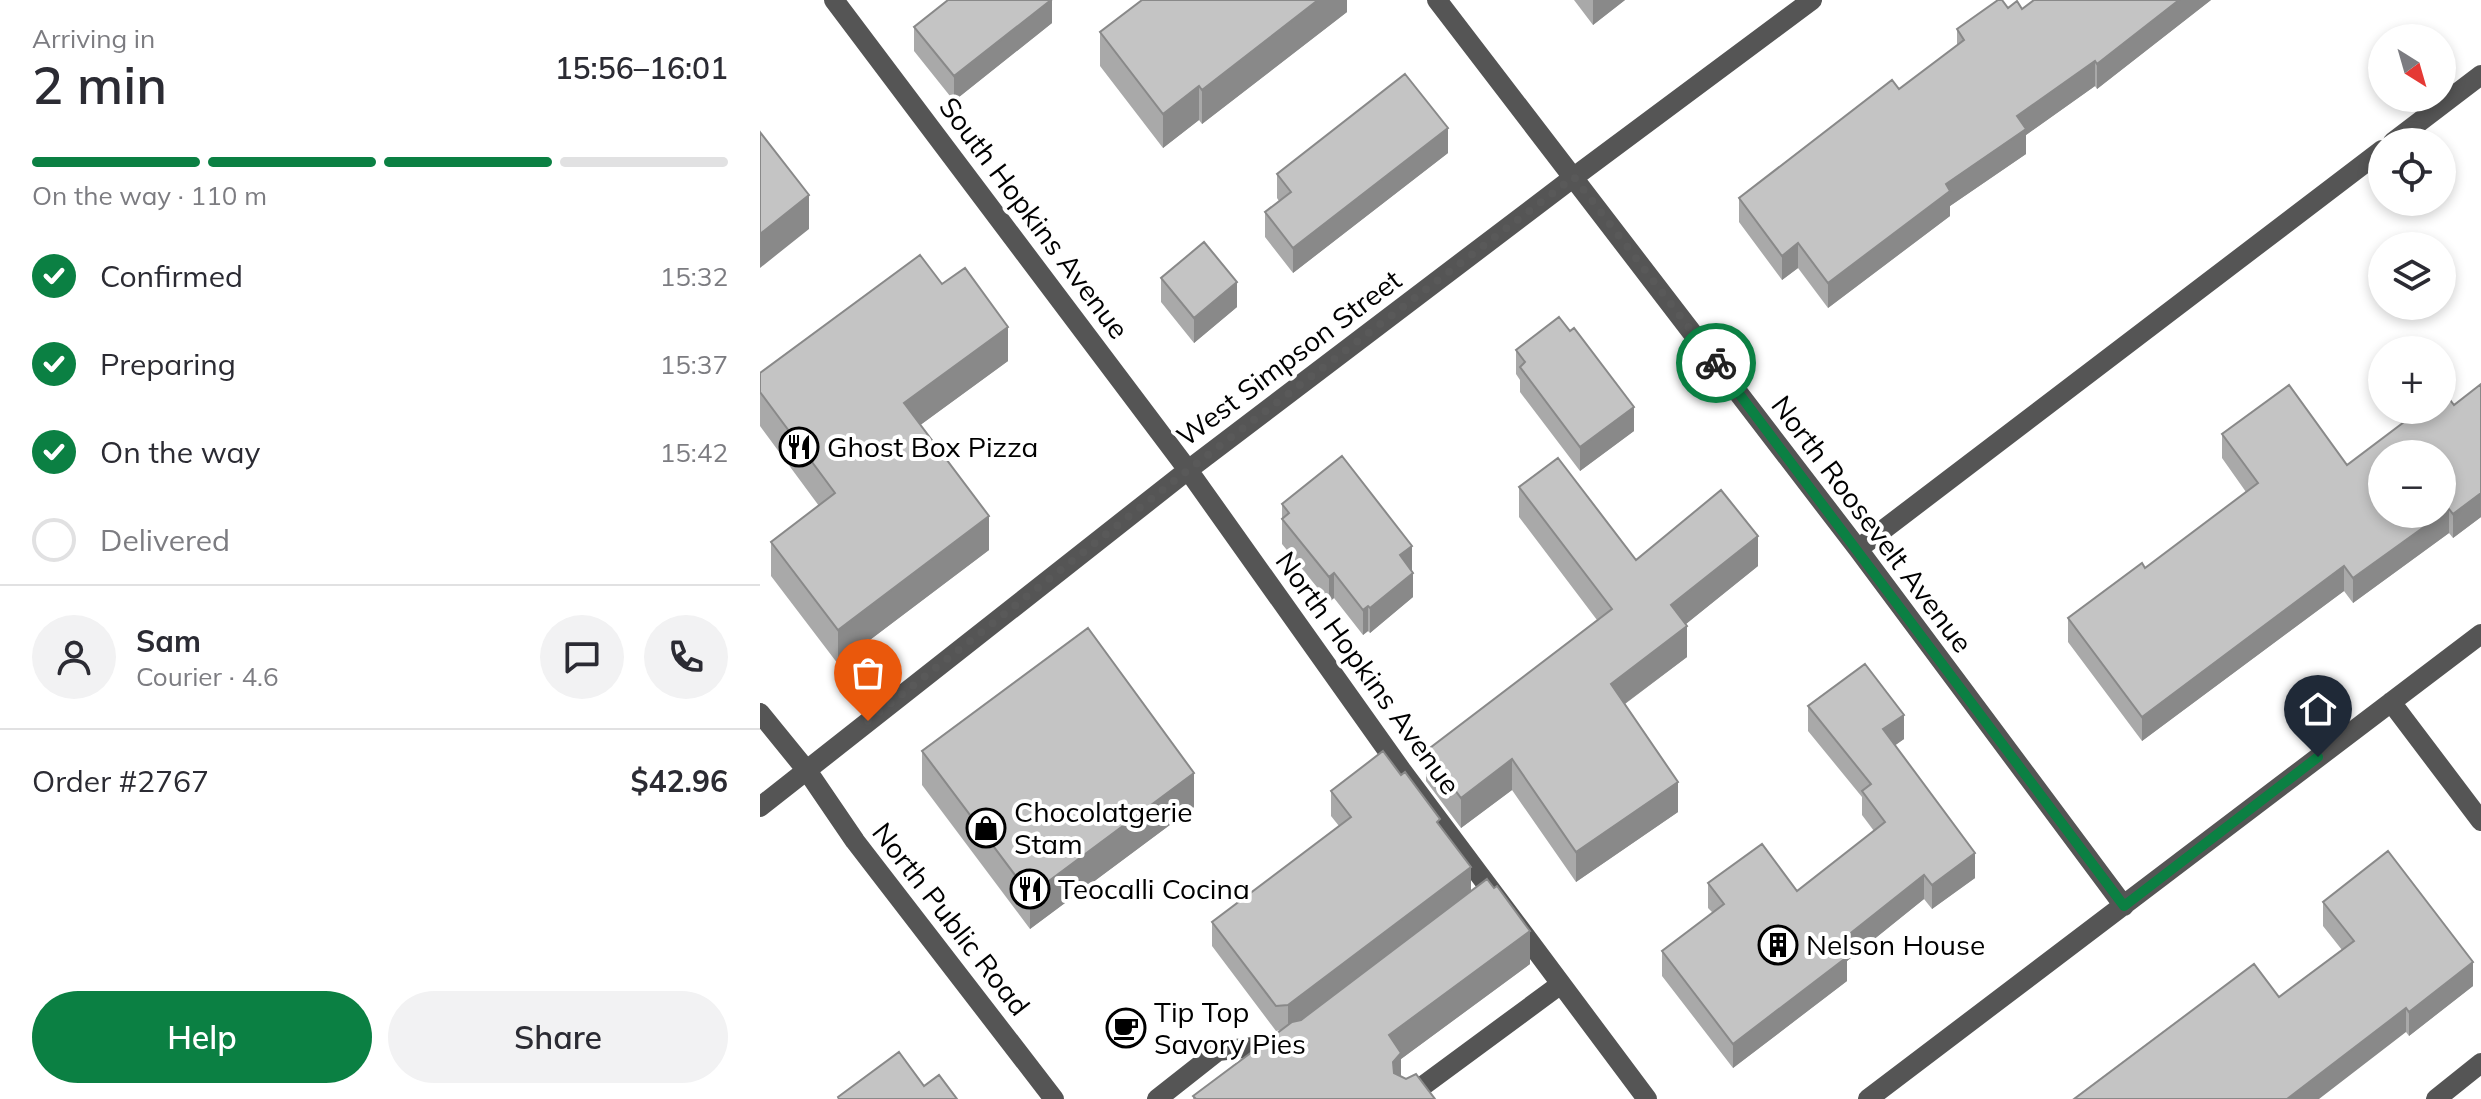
<!DOCTYPE html>
<meta charset="utf-8">
<style>
:root{--surface:#fff;--page:#f2f2f3;--text:#2b2b33;--muted:#7c7c81;--line:#e1e1e2;--accent:#0b8043}
body{margin:0;font-family:Mulish,sans-serif;background:var(--page);color:var(--text);height:100vh;display:flex;flex-direction:column;font-size:30px;white-space:nowrap}
*{box-sizing:border-box;margin:0}
p{font-size:26px;color:var(--muted)}
.icon{flex:none;width:44px;height:44px;fill:none;stroke:currentColor;stroke-width:2;stroke-linecap:round;stroke-linejoin:round}
.map{position:relative;flex:1;overflow:hidden}
.details{display:flex;flex-direction:column;background:var(--surface);width:760px}
.details>*{flex:none}
.needle{width:52px;rotate:143deg}
.controls{position:absolute;left:1608px;top:24px;display:grid;gap:16px}
.controls a{display:grid;place-items:center;width:88px;height:88px;border-radius:50%;background:var(--surface);box-shadow:0 4px 12px #0003;font-size:40px}
.pin{position:absolute;display:grid;place-items:center;width:68px;height:68px;color:#fff;margin:-82px -34px;border-radius:50% 50% 50% 0;rotate:-45deg;box-shadow:0 0 8px #0007}
.pin .icon{rotate:45deg}
.courier{position:absolute;display:grid;place-items:center;width:80px;height:80px;margin:-40px;border:6px solid #0b8043;border-radius:50%;background:#fff;color:#222;box-shadow:0 2px 10px #0007}
.head em{font-style:normal;font-weight:600}
.head div{display:flex;flex-direction:column-reverse}
.head{display:flex;align-items:center;justify-content:space-between;height:136px;padding:0 32px}
h1{font-size:52px;font-weight:600;line-height:60px}
.bar{display:grid;grid-template-columns:repeat(4,1fr);gap:12px 8px;align-content:center;height:96px;padding:0 32px}
.bar i{height:10px;border-radius:6px;background:var(--line)}
.bar .on{background:var(--accent)}
.bar p{grid-column:span 4}
.line{display:flex;align-items:center;gap:20px;padding:0 32px;border-top:2px solid var(--line)}
.line div{flex:1}
.round{display:grid;place-items:center;flex:none;width:84px;height:84px;border-radius:42px;background:var(--page)}
ol{padding:0 32px;list-style:none}
li{display:flex;align-items:center;gap:24px;height:88px}
li p{margin-inline-start:auto}
li .icon{padding:8px;border-radius:50%;background:var(--accent);color:#fff;stroke-width:4}
li:last-child{color:var(--muted)}
li i{width:44px;height:44px;border:4px solid var(--line);border-radius:50%}
.button{display:flex;gap:16px;margin-top:auto;padding:16px 32px}
.button a{flex:1;height:92px;border-radius:48px;background:var(--accent);color:#fff;font-size:32px;font-weight:600;line-height:92px;text-align:center}
.button a+a{background:var(--page);color:var(--text)}
main{display:flex;flex:1;min-height:0}
.map>svg:first-child{display:block}
.lines{fill:none;stroke-linecap:round;stroke-linejoin:round}
.minor{stroke:#555;stroke-width:20}
.wall{fill:#a9a9a9}
.shaded-wall{fill:#898989}
.building{fill:#c4c4c4;stroke:#898989;stroke-width:2}
.done{stroke:#595959;stroke-width:8;stroke-dasharray:0 14.4}
.route{stroke:#0b8043;stroke-width:10}
.labels{text-anchor:middle;stroke-width:8;stroke-linejoin:round;paint-order:stroke}
.street-label{font-size:28px;fill:#000;stroke:#fff}
.poi-label{font-size:28px;fill:#000;stroke:#fff;text-anchor:start}
</style>
<main>
<section class="details">
<div class="head"><div><h1>2 min</h1><p>Arriving in</p></div><em>15:56–16:01</em></div>
<div class="bar"><i class="on"></i><i class="on"></i><i class="on"></i><i></i><p>On the way · 110 m</p></div>
<ol>
<li><svg class="icon" aria-label="check" viewBox="0 0 24 24"><path d="M5 12l5 5 9-10"/></svg>Confirmed<p>15:32</p></li>
<li><svg class="icon" aria-label="check" viewBox="0 0 24 24"><path d="M5 12l5 5 9-10"/></svg>Preparing<p>15:37</p></li>
<li><svg class="icon" aria-label="check" viewBox="0 0 24 24"><path d="M5 12l5 5 9-10"/></svg>On the way<p>15:42</p></li>
<li><i></i>Delivered</li>
</ol>
<div class="line" style="height:144px"><a class="round"><svg class="icon" aria-label="person" viewBox="0 0 24 24"><circle cx="12" cy="8" r="4"/><path d="M4 21q1-7 8-7t8 7"/></svg></a><div><b>Sam</b><p>Courier · 4.6</p></div><a class="round"><svg class="icon" aria-label="chat" viewBox="0 0 24 24"><path d="M4 5h16v11H9l-5 4z"/></svg></a><a class="round"><svg class="icon" aria-label="phone" viewBox="0 0 24 24"><path d="M5 4h4l2 5-3 2q2 4 5 5l2-3 5 2v4C11 20 4 13 5 4z"/></svg></a></div>
<div class="line" style="height:104px"><div>Order #2767</div><b>$42.96</b></div>
<div class="button"><a>Help</a><a>Share</a></div>
</section>
<div class="map">
<svg width="1721" height="1099" viewBox="0 0 1721 1099">
<rect width="100%" height="100%" fill="#fff"/>
<g class="lines">
<path class="minor" d="M74,0L428,470L642,771L887,1099
M677,0L1098,549L1364,906
M1633,142L1721,75
M1098,549L1622,150
M1631,702L1721,821
M0,713L48,772L95,841L294,1099
M0,807L428,470L814,177L1052,0
M397,1099L458,1051L527,1043
M645,1099L801,984
M1108,1099L1721,634
M1676,1099L1721,1063"/>
</g>
<path class="wall" d="M292,0V23L194,101L154,51V27Z
M587,0V12L442,124L439,120L403,148L340,66V32Z
M814,0H865L833,25Z
M1274,0H1451L1337,89L1335,86L1266,135V154L1190,206V216L1068,308L1038,268L1022,280L979,222V198L1139,89L1197,45V29L1248,8L1262,9Z
M688,153L533,273L505,237V212L519,201L517,198V174Z
M401,278L477,307L434,343L401,302Z
M182,284L248,361L160,425L229,550L78,664L11,576V542L59,506L0,426V373Z
M756,350L874,431L820,471L760,392V380L756,374Z
M1721,384V517L1693,538L1689,533L1593,603L1584,591L1382,741L1308,642V618L1385,568L1486,492L1462,458V434L1587,465L1694,405Z
M759,487L876,560L998,566L926,624L927,657L865,704L918,812L816,882L752,790L701,828L666,781V751L837,620L759,517Z
M522,504L652,570L653,597L610,633L608,631L603,635L574,598L569,602L522,544Z
M1048,706L1144,739L1135,745L1215,878L1172,909L1164,899L1087,961V981L973,1068L902,976V951L953,913L948,908V883L1037,891L1114,831L1102,815V797L1048,731Z
M162,751L434,807L270,929L162,785Z
M571,791L680,826L711,891L770,964L641,1059V1077L675,1099H433V1096L521,1030L516,1031L452,946V922L579,826L571,816Z
M1563,902L1713,986L1649,1036L1646,1032L1519,997L1582,950L1563,926Z"/>
<path class="shaded-wall" d="M291,0H292V23L194,101V76Z
M558,0H587V12L442,124V90Z
M833,0H865L833,25Z
M1419,0H1451L1337,89V64Z
M1335,61V86L1266,135V154L1190,206V216L1068,308V283L1186,184L1257,116Z
M439,86V120L403,148V114Z
M688,128V153L533,273V248Z
M49,195V229L0,268V234Z
M1038,243V268L1022,280V256Z
M477,282V307L434,343V318Z
M248,327V361L144,437V403Z
M874,407V431L820,471V447Z
M1721,493V517L1693,538V514Z
M1689,509V533L1593,603V578Z
M229,516V550L78,664V630Z
M998,536V566L911,636V605Z
M652,546V570L640,580V555Z
M1584,566V591L1382,741V717Z
M574,573V598L569,602V577Z
M653,573V597L610,633V608Z
M608,606V631L603,635V610Z
M927,626V657L851,714V684Z
M1144,715V739L1123,754V729Z
M752,759V790L701,828V798Z
M434,773V807L270,929V895Z
M918,782V812L816,882V852Z
M1215,853V878L1172,909V885Z
M711,867V891L528,1030V1005Z
M1164,875V899L1087,961V981L973,1068V1044L1077,944Z
M770,931V964L641,1059V1086L633,1095L629,1035Z
M1713,962V986L1649,1036V1012Z
M1646,1008V1032L1559,1099H1527Z"/>
<path class="building" d="M188,0H291L194,76L154,27Z
M382,0H558L442,90L439,86L403,114L340,32Z
M1238,0H1242L1248,8L1257,1L1262,9L1274,0H1419L1337,64L1335,61L1257,116L1266,129L1186,184L1190,191L1068,283L1038,243L1022,256L979,198L1132,80L1139,89L1204,40L1197,29Z
M645,74L688,128L533,248L505,212L531,192L517,174Z
M0,132L49,195L0,234Z
M444,242L477,282L434,318L401,278Z
M160,255L182,284L205,268L248,327L144,403L229,516L78,630L11,542L75,493L0,392V373Z
M799,317L810,331L814,328L874,407L820,447L760,367L765,362L756,350Z
M1721,384V493L1693,514L1689,509L1682,514V454H1622V514H1682L1593,578L1584,566L1382,717L1308,618L1382,563L1385,568L1498,483L1462,434L1529,385L1587,465L1660,410H1682V394L1684,392L1694,405Z
M582,456L652,546L640,555L653,573L610,608L608,606L603,610L574,573L569,577L522,519L529,513L522,504Z
M798,458L876,560L961,490L998,536L911,605L927,626L851,684L918,782L816,852L752,759L701,798L666,751L852,609L759,487Z
M328,628L434,773L270,895L162,751Z
M1105,664L1144,715L1123,729L1215,853L1172,885L1164,875L1077,944L1087,957L973,1044L902,951L964,904L948,883L1002,844L1037,891L1125,822L1102,791L1111,784L1048,706Z
M623,751L641,775L645,772L680,819L677,822L711,867L528,1005L516,1006L452,922L591,817L571,791Z
M1628,851L1713,962L1649,1012L1646,1008L1527,1099H1314L1494,964L1519,997L1594,941L1563,902Z
M727,879L734,888L737,886L770,931L629,1035L641,1053L633,1062L634,1073L646,1079L656,1074L675,1099H436L433,1096L532,1022L541,1020Z
M139,1052L164,1086L179,1075L197,1099H79L78,1097Z"/>
<g class="lines">
<path class="done" d="M108,721L428,470L814,177L956,363"/>
<path class="route" d="M956,363L1364,906L1558,757"/>
</g>
<defs>
<g id="restaurant-ring" transform="scale(2)"><circle r="9.5" fill="#fff" stroke="#000" stroke-width="1.5"/><path d="M-5-6h1v4h1v-4h1v4h1v-4h1v5L-1.5 .5V6h-2V.5L-5-1ZM5-6V6H3V1.5H1.5Q1.5-4 5-6Z" fill="#000"/></g>
<g id="shop-ring" transform="scale(2)"><circle r="9.5" fill="#fff" stroke="#000" stroke-width="1.5"/><path d="M-5-2.5h2.3a2.7 3.5 0 0 1 5.4 0H5L5.5 6h-11ZM-1.5-2.5h3a1.5 2.3 0 0 0-3 0Z" fill="#000"/></g>
<g id="building-ring" transform="scale(2)"><circle r="9.5" fill="#fff" stroke="#000" stroke-width="1.5"/><path d="M-4-6H4V6H1V3H-1V6H-4ZM-2.5-4.3h1.7v1.8h-1.7ZM.8-4.3h1.7v1.8H.8ZM-2.5-1h1.7V.8h-1.7ZM.8-1h1.7V.8H.8Z" fill="#000"/></g>
<g id="cafe-ring" transform="scale(2)"><circle r="9.5" fill="#fff" stroke="#000" stroke-width="1.5"/><path d="M-5.5-4.5H6V0H3Q3 3.5 0 3.5H-2.5Q-5.5 3.5-5.5 0ZM3-3.2v2h1.7v-2ZM-6 4.5H4V6H-6Z" fill="#000"/></g>
</defs>
<g fill-rule="evenodd">
<use href="#restaurant-ring" x="39" y="447"/>
<use href="#shop-ring" x="226" y="828"/>
<use href="#restaurant-ring" x="270" y="889"/>
<use href="#building-ring" x="1018" y="945"/>
<use href="#cafe-ring" x="366" y="1028"/>
</g>
<g class="labels">
<g class="street-label">
<text transform="translate(274 218) rotate(53)" y="10">South Hopkins Avenue</text>
<text transform="translate(529 358) rotate(-37)" y="10">West Simpson Street</text>
<text transform="translate(1112 524) rotate(53)" y="10">North Roosevelt Avenue</text>
<text transform="translate(608 673) rotate(54)" y="10">North Hopkins Avenue</text>
<text transform="translate(191 919) rotate(52)" y="10">North Public Road</text>
</g>
<g class="poi-label">
<text x="67" y="457">Ghost Box Pizza</text>
<text x="254" y="822">Chocolatgerie<tspan x="254" dy="32">Stam</tspan></text>
<text x="298" y="899">Teocalli Cocina</text>
<text x="1046" y="955">Nelson House</text>
<text x="394" y="1022">Tip Top<tspan x="394" dy="32">Savory Pies</tspan></text>
</g>
</g>
</svg>
<div class="controls">
<a><svg class="needle" viewBox="-14 -14 28 28"><path d="M0-13l5 13h-10z" fill="#e53935"/><path d="M0 13l5-13h-10z" fill="#7c7c81"/></svg></a>
<a><svg class="icon" aria-label="locate" viewBox="0 0 24 24"><circle cx="12" cy="12" r="6"/><path d="M12 2v4M12 18v4M2 12h4M18 12h4"/></svg></a>
<a><svg class="icon" aria-label="layers" viewBox="0 0 24 24"><path d="M12 4l9 5-9 5-9-5zM3 14l9 5 9-5"/></svg></a>
<a>+</a>
<a>−</a>
</div>
<div class="pin" style="left:108px;top:721px;background:#ea580c"><svg class="icon" aria-label="bag" viewBox="0 0 24 24"><path d="M5 8h14l-1 12H6zM9 8a3 3 0 0 1 6 0"/></svg></div>
<div class="pin" style="left:1558px;top:757px;background:#1f2937"><svg class="icon" aria-label="home" viewBox="0 0 24 24"><path d="M3 11l9-7 9 7M6 9v11h12V9"/></svg></div>
<div class="courier" style="left:956px;top:363px"><svg class="icon" aria-label="bike" viewBox="0 0 24 24"><circle cx="6" cy="16" r="4"/><circle cx="18" cy="16" r="4"/><path d="M6 16l4-8h5l3 8M10 8l3 8H6M13 5h3"/></svg></div>
</div>
</main>
